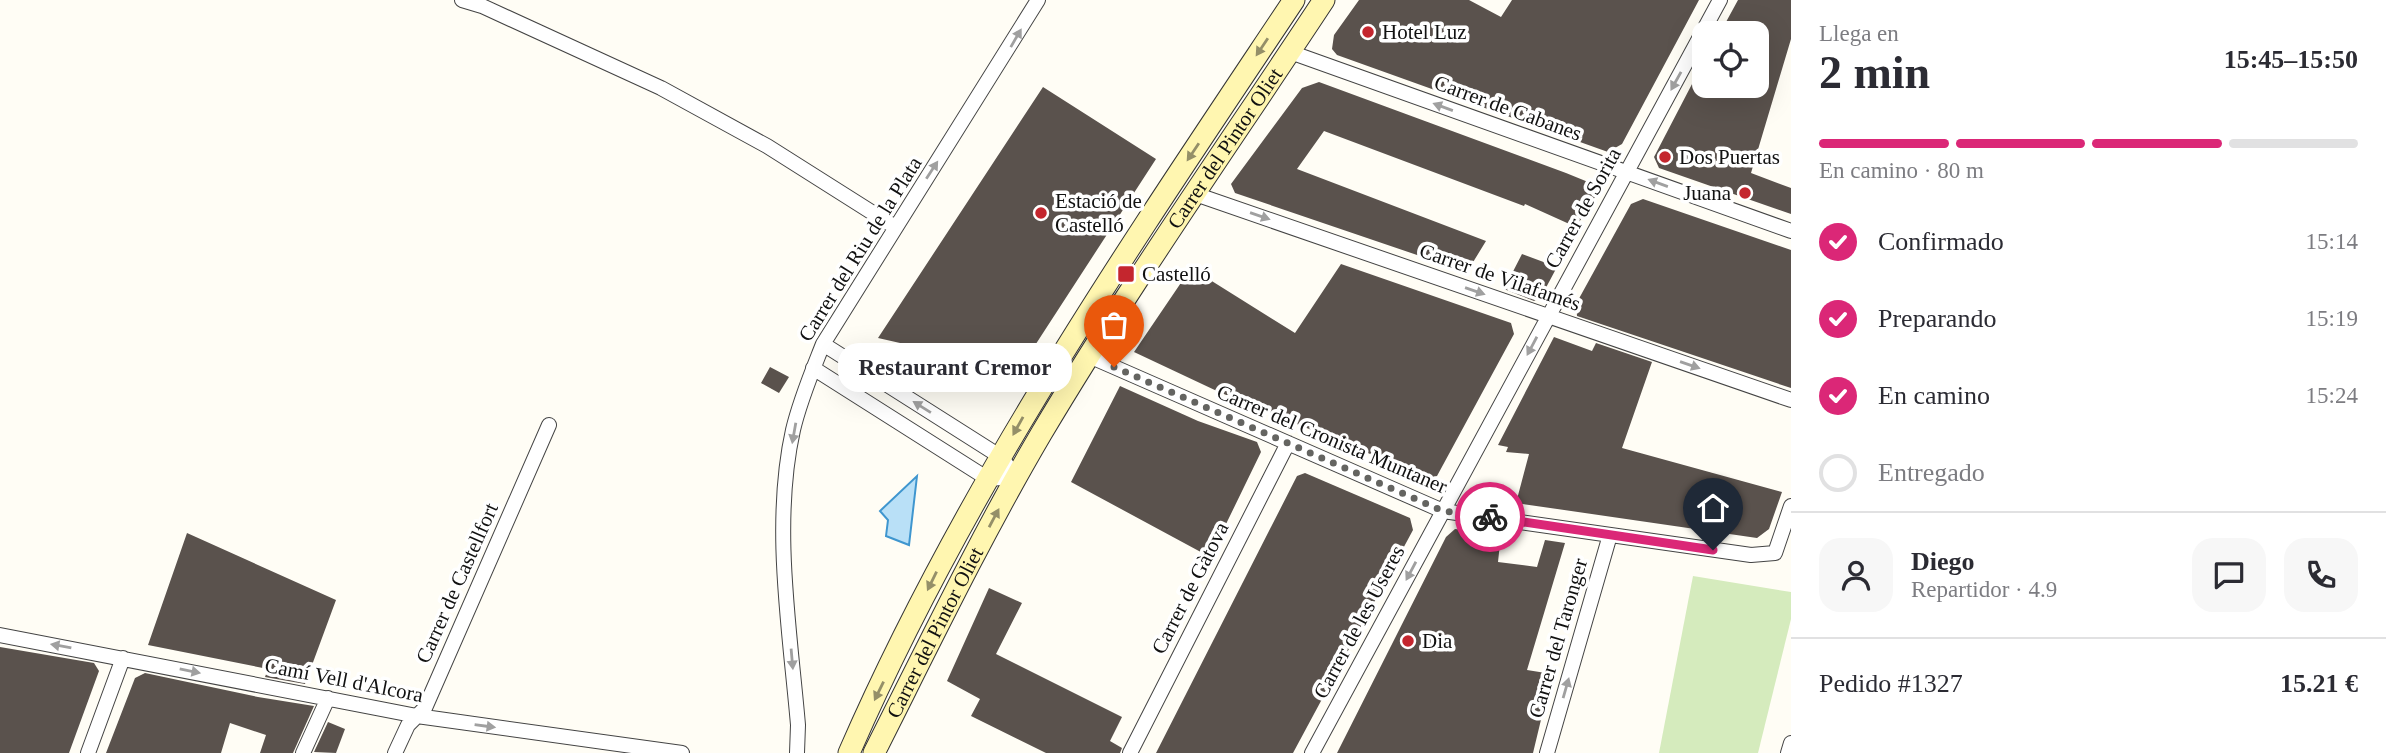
<!DOCTYPE html>
<html lang="es">
<meta charset="utf-8">
<style>
:root{--surface:#fff;--page:#f7f7f7;--text:#2b2b33;--muted:#7c7c81;--line:#e1e1e2;--accent:#db2777}
body{margin:0;font-family:Georgia,serif;background:var(--page);color:var(--text);height:100vh;display:flex;flex-direction:column;font-size:26px;white-space:nowrap}
*{box-sizing:border-box;margin:0}
p{font-size:23px;color:var(--muted)}
.icon{flex:none;width:38px;height:38px;fill:none;stroke:currentColor;stroke-width:2;stroke-linecap:round;stroke-linejoin:round}
.map{position:relative;flex:1;overflow:hidden}
.details{display:flex;flex-direction:column;background:var(--surface);width:595px}
.details>*{flex:none}
.fabs{position:absolute;left:1692px;top:21px;display:grid;gap:14px}
.fabs a{display:grid;place-items:center;width:77px;height:77px;border-radius:14px;background:var(--surface);box-shadow:0 7px 28px #0002;font-size:35px}
.pin{position:absolute;display:grid;place-items:center;width:60px;height:60px;color:#fff;margin:-72px -30px;border-radius:50% 50% 50% 0;rotate:-45deg;box-shadow:0 0 7px #0007}
.pin .icon{rotate:45deg}
.courier{position:absolute;display:grid;place-items:center;width:70px;height:70px;margin:-35px;border:5px solid #db2777;border-radius:50%;background:#fff;color:#222;box-shadow:0 2px 9px #0007}
.bubble{position:absolute;height:49px;border-radius:21px;background:var(--surface);box-shadow:0 7px 28px #0002;font-size:23px;font-weight:700;line-height:49px;text-align:center}
.summary em{font-style:normal;font-weight:700}
.summary div{display:flex;flex-direction:column-reverse}
.summary{display:flex;align-items:center;justify-content:space-between;height:119px;padding:0 28px}
h1{font-size:46px;font-weight:700;line-height:52px}
.bar{display:grid;grid-template-columns:repeat(4,1fr);gap:10px 7px;align-content:center;height:84px;padding:0 28px}
.bar i{height:9px;border-radius:5px;background:var(--line)}
.bar .on{background:var(--accent)}
.bar p{grid-column:span 4}
.line{display:flex;align-items:center;gap:18px;padding:0 28px;border-top:2px solid var(--line)}
.line div{flex:1}
.round{display:grid;place-items:center;flex:none;width:74px;height:74px;border-radius:21px;background:var(--page)}
ol{padding:0 28px;list-style:none}
li{display:flex;align-items:center;gap:21px;height:77px}
li p{margin-inline-start:auto}
li .icon{padding:7px;border-radius:50%;background:var(--accent);color:#fff;stroke-width:4}
li:last-child{color:var(--muted)}
li i{width:38px;height:38px;border:4px solid var(--line);border-radius:50%}
main{display:flex;flex:1;min-height:0}
.map>svg:first-child{display:block}
.green{fill:#d5ebbd}
.water{fill:#b9e0f7;stroke:#3f96cf;stroke-width:2}
.building{fill:#5a524d}
.lines{fill:none;stroke-linecap:round;stroke-linejoin:round}
.street-casing{stroke:#444;stroke-width:16}
.secondary-casing{stroke:#333;stroke-width:23}
.street{stroke:#fff;stroke-width:14}
.secondary{stroke:#fff6b0;stroke-width:21}
.oneway{fill:#a0a0a0}
.oneway2{fill:#948f68}
.done{stroke:#646461;stroke-width:7;stroke-dasharray:0 12.6}
.route{stroke:#db2777;stroke-width:9}
.poi-dot{fill:#c4262e;stroke:#fff;stroke-width:2.5}
.labels{text-anchor:middle;stroke-width:7;stroke-linejoin:round;paint-order:stroke}
.poi-label{font-size:21px;fill:#111;stroke:#fff;text-anchor:start}
.street-label{font-size:21px;fill:#111;stroke:#fff}
</style>
<main>
<div class="map">
<svg width="1791" height="753" viewBox="0 0 1791 753">
<rect width="100%" height="100%" fill="#fffdf5"/>
<path class="green" d="M1693,576L1791,592V619L1758,753H1659Z"/>
<path class="water" d="M917,476L909,545L886,536L888,520L880,511Z"/>
<path class="building" d="M1359,0H1469L1501,17L1512,0H1699L1622,144L1608,152L1337,55L1332,49L1334,35Z
M1738,0H1791V39L1751,173L1791,188V214L1659,168L1654,157L1704,61V86H1757V33H1720Z
M1319,82L1566,173L1593,184L1597,194L1576,227L1525,204L1524,206L1324,131L1297,169L1486,241L1467,272L1235,193L1231,184L1302,88Z
M1043,87L1156,159L1019,370L878,338Z
M1643,199L1791,250V388L1577,316L1576,304L1631,204Z
M1522,254L1557,267L1541,297L1534,301L1504,289Z
M1341,264L1511,323L1514,334L1437,476L1429,478L1219,392L1134,352L1191,268L1295,333Z
M1554,337L1592,351L1596,343L1652,362L1622,448L1782,492L1769,529L1757,538L1516,503L1529,454L1506,452L1508,447L1498,445Z
M770,367L789,377L779,393L761,383Z
M1120,386L1198,421L1257,442L1261,452L1210,557L1071,482Z
M1305,473L1410,518L1413,530L1293,753H1156L1297,476Z
M1455,529L1501,534L1498,562L1537,567L1545,540L1565,543L1527,670L1552,674L1533,753H1337L1446,537Z
M187,533L336,600L305,684L265,677L268,669L148,645Z
M989,588L1022,603L996,654L1122,717L1110,741L1122,748L1120,753H1046L971,716L980,699L947,681Z
M0,647L94,663L99,671L69,753H0Z
M145,673L258,697L314,706L293,753H260L266,735L230,723L221,753H106L135,678Z
M328,722L345,729L336,753L314,752Z"/>
<g class="lines">
<g class="street-casing">
<path id="street" d="M462,0L482,6L661,88L767,146L895,227
M1290,52L1791,231
M1195,194L1791,400
M823,344L1001,457L1016,477
M1089,356L1443,511L1751,555L1775,553L1791,506
M813,368L988,479L1016,477
M0,635L417,716L682,753
M88,753L123,658
M303,753L328,698
M395,753L408,725L425,708L549,425
M797,753L798,725C790,631 772,524 793,430C800,400 812,372 823,344L1038,0
M1130,753L1288,443
M1312,753L1720,0
M1547,753L1610,535
M1788,753L1791,743"/>
</g>
<g class="secondary-casing">
<g id="secondary">
<path d="M849,753C966,484 1132,243 1294,0"/>
<path id="s1" d="M874,753C928,646 980,538 1041,434C1129,286 1229,144 1324,0"/>
</g>
</g>
<use href="#street" class="street"/>
<use href="#secondary" class="secondary"/>
</g>
<defs><path id="oneway-solid" d="M-6-.8H1V-3.2L6.5 0L1 3.2V.8H-6Z" transform="scale(1.75)"/></defs>
<g class="oneway">
<use href="#oneway-solid" transform="translate(1016 38) rotate(-60)"/>
<use href="#oneway-solid" transform="translate(1676 81) rotate(119)"/>
<use href="#oneway-solid" transform="translate(1443 107) rotate(-160)"/>
<use href="#oneway-solid" transform="translate(932 170) rotate(-57)"/>
<use href="#oneway-solid" transform="translate(1658 183) rotate(-160)"/>
<use href="#oneway-solid" transform="translate(1260 216) rotate(19)"/>
<use href="#oneway-solid" transform="translate(1475 291) rotate(19)"/>
<use href="#oneway-solid" transform="translate(1532 346) rotate(118)"/>
<use href="#oneway-solid" transform="translate(1690 365) rotate(19)"/>
<use href="#oneway-solid" transform="translate(922 407) rotate(-148)"/>
<use href="#oneway-solid" transform="translate(794 433) rotate(100)"/>
<use href="#oneway-solid" transform="translate(1411 571) rotate(118)"/>
<use href="#oneway-solid" transform="translate(61 646) rotate(-170)"/>
<use href="#oneway-solid" transform="translate(792 659) rotate(85)"/>
<use href="#oneway-solid" transform="translate(190 671) rotate(11)"/>
<use href="#oneway-solid" transform="translate(1566 688) rotate(-74)"/>
<use href="#oneway-solid" transform="translate(485 726) rotate(8)"/>
</g>
<g class="oneway2">
<use href="#oneway-solid" transform="translate(1262 47) rotate(124)"/>
<use href="#oneway-solid" transform="translate(1193 152) rotate(124)"/>
<use href="#oneway-solid" transform="translate(1018 426) rotate(119)"/>
<use href="#oneway-solid" transform="translate(994 518) rotate(-62)"/>
<use href="#oneway-solid" transform="translate(932 581) rotate(116)"/>
<use href="#oneway-solid" transform="translate(879 691) rotate(116)"/>
</g>
<g class="lines">
<path class="done" d="M1114,367L1443,511L1490,517"/>
<path class="route" d="M1490,517L1713,550"/>
</g>
<g class="poi-dot">
<circle cx="1368" cy="32" r="7"/>
<circle cx="1665" cy="157" r="7"/>
<circle cx="1745" cy="193" r="7"/>
<circle cx="1041" cy="213" r="7"/>
<rect x="1117" y="265" width="18" height="18" rx="3.5"/>
<circle cx="1408" cy="641" r="7"/>
</g>
<g class="labels">
<g class="poi-label">
<text x="1382" y="39">Hotel Luz</text>
<text x="1679" y="164">Dos Puertas</text>
<text x="1731" y="200" text-anchor="end">Juana</text>
<text x="1055" y="208">Estació de<tspan x="1055" dy="24">Castelló</tspan></text>
<text x="1142" y="281">Castelló</text>
<text x="1422" y="648">Dia</text>
</g>
<g class="street-label">
<text transform="translate(1508 108) rotate(20)" y="7">Carrer de Cabanes</text>
<text dy="7" stroke="none"><textPath href="#s1" startOffset="700">Carrer del Pintor Oliet</textPath></text>
<text transform="translate(1583 208) rotate(-61)" y="7">Carrer de Sorita</text>
<text transform="translate(860 249) rotate(-58)" y="7">Carrer del Riu de la Plata</text>
<text transform="translate(1500 277) rotate(19)" y="7">Carrer de Vilafamés</text>
<text transform="translate(1332 439) rotate(23)" y="7">Carrer del Cronista Muntaner</text>
<text transform="translate(457 583) rotate(-66)" y="7">Carrer de Castellfort</text>
<text transform="translate(1190 588) rotate(-63)" y="7">Carrer de Gàtova</text>
<text transform="translate(1359 622) rotate(-62)" y="7">Carrer de les Useres</text>
<text dy="7" stroke="none"><textPath href="#s1" startOffset="135">Carrer del Pintor Oliet</textPath></text>
<text transform="translate(1558 638) rotate(-74)" y="7">Carrer del Taronger</text>
<text transform="translate(344 680) rotate(11)" y="7">Camí Vell d'Alcora</text>
</g>
</g>
</svg>
<div class="fabs">
<a><svg class="icon" aria-label="locate" viewBox="0 0 24 24"><circle cx="12" cy="12" r="6"/><path d="M12 2v4M12 18v4M2 12h4M18 12h4"/></svg></a>
</div>
<div class="pin" style="left:1114px;top:367px;background:#ea580c"><svg class="icon" aria-label="bag" viewBox="0 0 24 24"><path d="M5 8h14l-1 12H6zM9 8a3 3 0 0 1 6 0"/></svg></div>
<div class="pin" style="left:1713px;top:550px;background:#1f2937"><svg class="icon" aria-label="home" viewBox="0 0 24 24"><path d="M3 11l9-7 9 7M6 9v11h12V9"/></svg></div>
<div class="courier" style="left:1490px;top:517px"><svg class="icon" aria-label="bike" viewBox="0 0 24 24"><circle cx="6" cy="16" r="4"/><circle cx="18" cy="16" r="4"/><path d="M6 16l4-8h5l3 8M10 8l3 8H6M13 5h3"/></svg></div>
<div class="bubble" style="left:838px;top:343px;width:234px">Restaurant Cremor</div>
</div>
<section class="details">
<div class="summary"><div><h1>2 min</h1><p>Llega en</p></div><em>15:45–15:50</em></div>
<div class="bar"><i class="on"></i><i class="on"></i><i class="on"></i><i></i><p>En camino · 80 m</p></div>
<ol>
<li><svg class="icon" aria-label="check" viewBox="0 0 24 24"><path d="M5 12l5 5 9-10"/></svg>Confirmado<p>15:14</p></li>
<li><svg class="icon" aria-label="check" viewBox="0 0 24 24"><path d="M5 12l5 5 9-10"/></svg>Preparando<p>15:19</p></li>
<li><svg class="icon" aria-label="check" viewBox="0 0 24 24"><path d="M5 12l5 5 9-10"/></svg>En camino<p>15:24</p></li>
<li><i></i>Entregado</li>
</ol>
<div class="line" style="height:126px"><a class="round"><svg class="icon" aria-label="person" viewBox="0 0 24 24"><circle cx="12" cy="8" r="4"/><path d="M4 21q1-7 8-7t8 7"/></svg></a><div><b>Diego</b><p>Repartidor · 4.9</p></div><a class="round"><svg class="icon" aria-label="chat" viewBox="0 0 24 24"><path d="M4 5h16v11H9l-5 4z"/></svg></a><a class="round"><svg class="icon" aria-label="phone" viewBox="0 0 24 24"><path d="M5 4h4l2 5-3 2q2 4 5 5l2-3 5 2v4C11 20 4 13 5 4z"/></svg></a></div>
<div class="line" style="height:91px"><div>Pedido #1327</div><b>15.21 €</b></div>
</section>
</main>
